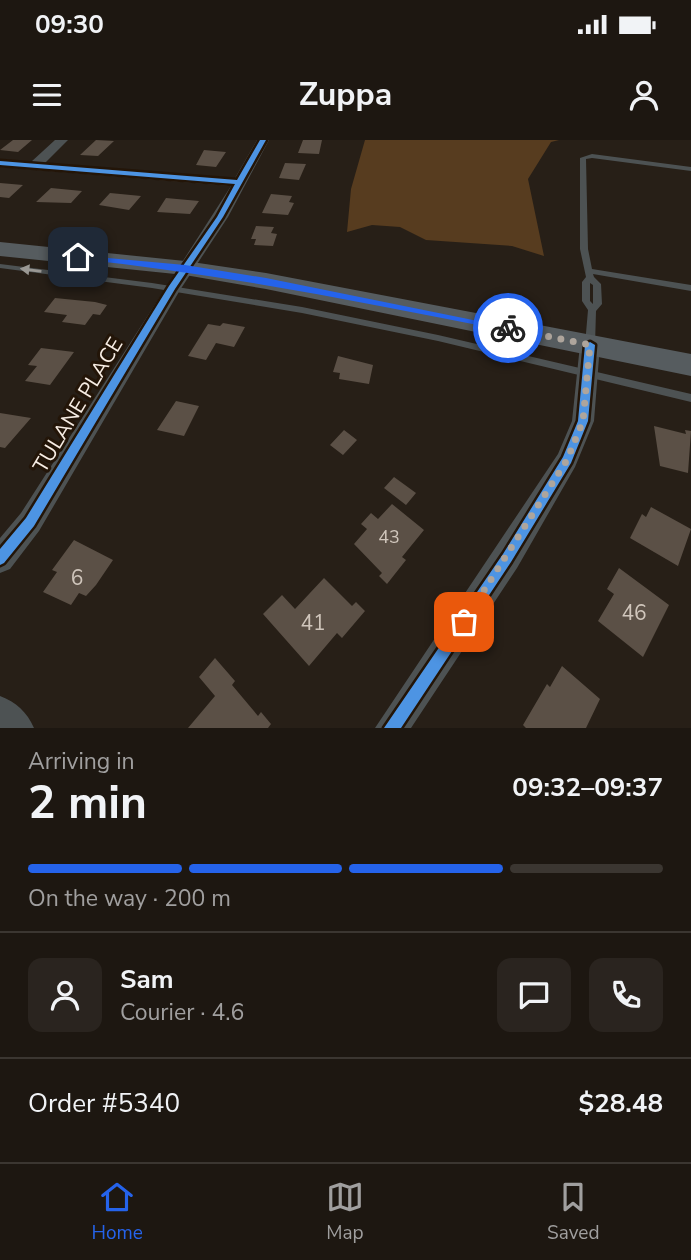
<!DOCTYPE html>
<meta charset="utf-8">
<style>
:root{--surface:#1d1711;--page:#2a241f;--text:#f1f3f6;--muted:#a09f9f;--line:#3b3631;--accent:#2563eb}
body{margin:0;font-family:"Nunito Sans",sans-serif;background:var(--page);color:var(--text);height:100vh;display:flex;flex-direction:column;font-size:26px;white-space:nowrap}
*{box-sizing:border-box;margin:0}
p{font-size:23px;color:var(--muted)}
.icon{flex:none;width:38px;height:38px;fill:none;stroke:currentColor;stroke-width:2;stroke-linecap:round;stroke-linejoin:round}
.map{position:relative;height:588px;overflow:hidden}
.side{display:flex;flex-direction:column;background:var(--surface);flex:1}
.side>*{flex:none}
.pin{position:absolute;display:grid;place-items:center;width:60px;height:60px;color:#fff;margin:-30px;border-radius:14px;box-shadow:0 4px 10px #0006}
.courier{position:absolute;display:grid;place-items:center;width:70px;height:70px;margin:-35px;border:5px solid #2563eb;border-radius:50%;background:#fff;color:#222;box-shadow:0 2px 9px #0007}
.headline em{font-style:normal;font-weight:700}
.headline div{display:flex;flex-direction:column-reverse}
.headline{display:flex;align-items:center;justify-content:space-between;height:119px;padding:0 28px}
h1{font-size:46px;font-weight:700;line-height:52px}
.bar{display:grid;grid-template-columns:repeat(4,1fr);gap:10px 7px;align-content:center;height:84px;padding:0 28px}
.bar i{height:9px;border-radius:5px;background:var(--line)}
.bar .selected{background:var(--accent)}
.bar p{grid-column:span 4}
.line{display:flex;align-items:center;gap:18px;padding:0 28px;border-top:2px solid var(--line)}
.line div{flex:1}
.round{display:grid;place-items:center;flex:none;width:74px;height:74px;border-radius:14px;background:var(--page)}
.status{display:flex;justify-content:space-between;align-items:center;height:49px;padding:0 35px;background:var(--surface);direction:ltr}
.status svg{height:19px;fill:currentColor}
header{display:flex;justify-content:space-between;align-items:center;height:91px;padding:0 28px;background:var(--surface);font-size:32px;font-weight:700}
.menu{display:flex;justify-content:space-around;align-items:center;height:98px;border-top:2px solid var(--line);background:var(--surface);font-size:19px;color:var(--muted)}
.menu a{display:grid;justify-items:center;gap:4px}
.menu .selected{color:var(--accent)}
.map>svg:first-child{display:block}
.green{fill:#573c1f}
.building{fill:#5b5046}
.lines{fill:none;stroke-linecap:round;stroke-linejoin:round}
.lane{fill:#4d5253;fill-rule:evenodd}
.street{fill:#4d5253;fill-rule:evenodd}
.secondary{fill:#565c5f;fill-rule:evenodd}
.cycleway-casing{stroke:#231508;stroke-width:5}
.cycleway{fill:#4d94e3;fill-rule:evenodd}
.oneway{fill:#9a9894}
.route{fill:#2563eb}
.done{stroke:#aea59c;stroke-width:7;stroke-dasharray:0 12.6}
.labels{text-anchor:middle;stroke-width:6;stroke-linejoin:round;paint-order:stroke}
.number-label{font-size:18px;fill:#d0c6bc}
.street-label{font-size:21px;fill:#f7ede4;stroke:#231508}
.near-number-label{font-size:21px;fill:#d0c6bc}
</style>
<div class="status"><b>09:30</b><svg viewBox="0 0 49 12"><path d="M0 12V9h3v3zM5 12V6h3v6zM10 12V3h3v9zM15 12V0h3v12zM26 1h20v11H26zM47 4h2v5h-2z"/></svg></div>
<header><svg class="icon" aria-label="menu" viewBox="0 0 24 24"><path d="M4 6h16M4 12h16M4 18h16"/></svg>Zuppa<svg class="icon" aria-label="person" viewBox="0 0 24 24"><circle cx="12" cy="8" r="4"/><path d="M4 21q1-7 8-7t8 7"/></svg></header>
<div class="map">
<svg width="691" height="588" viewBox="0 0 691 588">
<rect width="100%" height="100%" fill="#271f17"/>
<path class="green" d="M365,0H559L551,2L528,39L544,116L512,106L426,100L400,87L372,85L347,92L351,49Z"/>
<path class="building" d="M13,0H32L18,12L0,10Z
M96,0L114,1L98,16L80,15Z
M303,0H322L319,14L298,13Z
M204,10L226,12L216,27L196,25Z
M285,23L306,24L299,40L279,38Z
M0,43L23,45L9,58L0,57Z
M51,48L82,51L71,63L36,62Z
M110,53L141,56L129,70L99,65Z
M271,54L292,56L289,62L294,63L288,75L262,73Z
M166,58L199,61L190,74L157,72Z
M256,86L274,87L271,93L277,94L273,106L254,105L256,99H251Z
M55,158L95,162L107,165L100,175L93,174L85,185L62,182L67,175L44,172Z
M223,183L245,187L234,207L216,203L206,220L188,216L208,184L220,186Z
M41,208L74,212L50,245L25,241L37,226L28,225Z
M338,216L373,225L369,244L339,239L340,233L333,232Z
M176,261L199,266L184,296L157,290Z
M0,273L31,278L5,308L0,307Z
M654,286L686,294L685,290L691,291L688,333L660,326Z
M344,290L357,300L343,315L330,305Z
M394,337L416,353L406,365L384,348Z
M392,364L424,390L402,417L406,420L387,444L379,436L382,433L354,404L367,389L361,384L371,373L378,379Z
M651,367L691,389L678,426L630,398L642,374L646,377Z
M74,400L113,420L96,445L86,456L79,453L71,465L43,452L57,432L52,430Z
M619,428L669,465L643,517L598,481L614,454L607,449Z
M324,438L352,466L356,462L365,471L342,498L337,493L309,526L263,474L282,455L295,469Z
M215,518L235,541L232,545L258,576L261,572L271,584L268,588H188L215,556L199,537Z
M562,526L600,559L586,588H526L523,585L547,544L550,547Z"/>
<g class="lines">
<path class="lane" d="M592,14L691,27V31L592,18L586,19L588,109L592,129L691,145V151L593,134L594,137L601,144L602,164L596,171L595,205L590,208L585,205L588,170L582,161V142L586,137L580,109V18ZM590,143L593,145V164L590,161Z
M0,124L152,143L302,167L438,195L691,254V262L438,201L302,173L152,148L0,128Z"/>
<path class="street" d="M55,0H68L45,23L235,38L257,0H269L228,77L180,150L39,391L10,429L0,433V398L21,373L231,46L0,27V19L31,22Z
M590,198L600,205L594,281L575,327L517,428L411,588H375L558,314L572,281L580,205Z
M0,556C16,562 27,572 34,588H0Z"/>
<path class="secondary" d="M0,102L185,121L266,133L691,214V236L266,149L185,135L0,116Z"/>
<g class="cycleway-casing">
<path id="cycleway" d="M260,0H266L223,77L175,149L34,386L4,423L0,425V409L26,378L169,146L217,77L235,44L0,25V21L237,40Z
M590,202L595,205L588,281L571,323L511,422L401,588H384L503,414L563,317L578,281L585,205Z"/>
</g>
<use href="#cycleway" class="cycleway"/>
</g>
<defs><path id="oneway-solid" d="M-6-.8H1V-3.2L6.5 0L1 3.2V.8H-6Z" transform="scale(1.75)"/></defs>
<use class="oneway" href="#oneway-solid" transform="translate(31 130) rotate(-173)"/>
<path class="route" d="M75,115L185,125L266,138L513,188L508,191C365,163 223,134 78,119Z"/>
<g class="lines">
<path class="done" d="M464,482L567,320L583,281L590,205L508,188"/>
</g>
<g class="labels">
<g class="number-label">
<text x="389" y="403">43</text>
</g>
<g class="street-label">
<text transform="translate(78 265) rotate(-59)" y="7">TULANE PLACE</text>
</g>
<g class="near-number-label">
<text x="77" y="445">6</text>
<text x="634" y="480">46</text>
<text x="313" y="490">41</text>
</g>
</g>
</svg>
<div class="pin" style="left:464px;top:482px;background:#ea580c"><svg class="icon" aria-label="bag" viewBox="0 0 24 24"><path d="M5 8h14l-1 12H6zM9 8a3 3 0 0 1 6 0"/></svg></div>
<div class="pin" style="left:78px;top:117px;background:#1f2937"><svg class="icon" aria-label="home" viewBox="0 0 24 24"><path d="M3 11l9-7 9 7M6 9v11h12V9"/></svg></div>
<div class="courier" style="left:508px;top:188px"><svg class="icon" aria-label="bike" viewBox="0 0 24 24"><circle cx="6" cy="16" r="4"/><circle cx="18" cy="16" r="4"/><path d="M6 16l4-8h5l3 8M10 8l3 8H6M13 5h3"/></svg></div>
</div>
<section class="side">
<div class="headline"><div><h1>2 min</h1><p>Arriving in</p></div><em>09:32–09:37</em></div>
<div class="bar"><i class="selected"></i><i class="selected"></i><i class="selected"></i><i></i><p>On the way · 200 m</p></div>
<div class="line" style="height:126px"><a class="round"><svg class="icon" aria-label="person" viewBox="0 0 24 24"><circle cx="12" cy="8" r="4"/><path d="M4 21q1-7 8-7t8 7"/></svg></a><div><b>Sam</b><p>Courier · 4.6</p></div><a class="round"><svg class="icon" aria-label="chat" viewBox="0 0 24 24"><path d="M4 5h16v11H9l-5 4z"/></svg></a><a class="round"><svg class="icon" aria-label="phone" viewBox="0 0 24 24"><path d="M5 4h4l2 5-3 2q2 4 5 5l2-3 5 2v4C11 20 4 13 5 4z"/></svg></a></div>
<div class="line" style="height:91px"><div>Order #5340</div><b>$28.48</b></div>
</section>
<nav class="menu">
<a class="selected"><svg class="icon" aria-label="home" viewBox="0 0 24 24"><path d="M3 11l9-7 9 7M6 9v11h12V9"/></svg>Home</a>
<a><svg class="icon" aria-label="map" viewBox="0 0 24 24"><path d="M3 6l6-2 6 2 6-2v14l-6 2-6-2-6 2zM9 4v14M15 6v14"/></svg>Map</a>
<a><svg class="icon" aria-label="saved" viewBox="0 0 24 24"><path d="M7 4h10v16l-5-4-5 4z"/></svg>Saved</a>
</nav>
